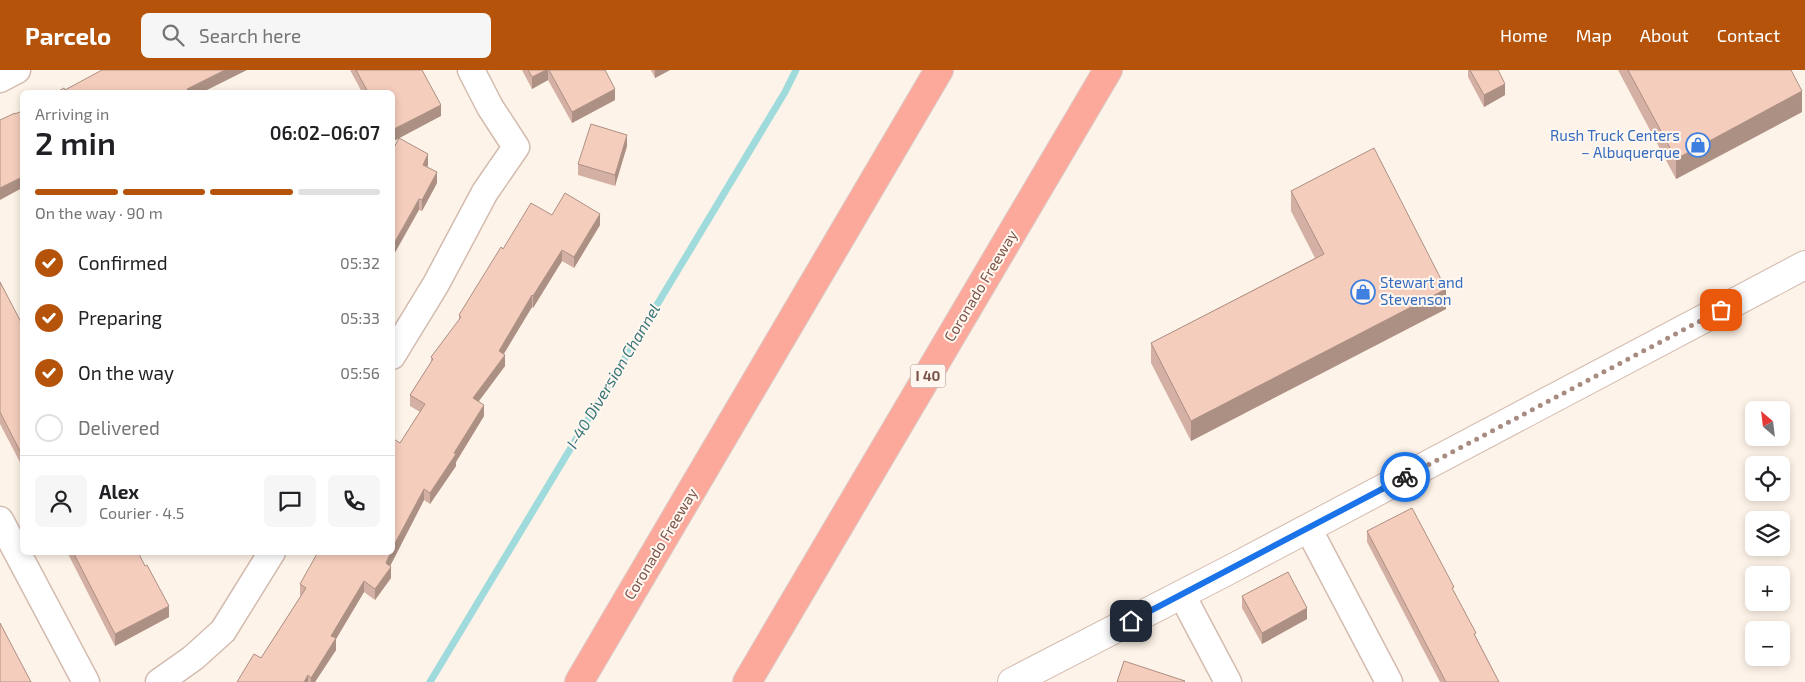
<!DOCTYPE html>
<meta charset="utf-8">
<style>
:root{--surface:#fff;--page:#f6f6f6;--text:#202124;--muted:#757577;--line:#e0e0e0;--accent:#b45309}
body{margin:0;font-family:"Exo 2",sans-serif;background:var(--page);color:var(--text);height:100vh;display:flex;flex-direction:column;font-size:19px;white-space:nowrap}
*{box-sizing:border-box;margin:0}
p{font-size:16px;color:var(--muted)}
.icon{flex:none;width:28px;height:28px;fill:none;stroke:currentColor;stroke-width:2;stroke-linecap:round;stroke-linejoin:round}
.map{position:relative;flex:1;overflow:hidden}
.panel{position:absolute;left:20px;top:20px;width:375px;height:465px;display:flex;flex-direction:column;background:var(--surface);border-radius:8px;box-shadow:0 2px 8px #0003}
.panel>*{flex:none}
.needle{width:32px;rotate:332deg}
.controls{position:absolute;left:1745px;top:331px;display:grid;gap:10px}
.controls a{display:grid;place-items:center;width:45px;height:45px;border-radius:8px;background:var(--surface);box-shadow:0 2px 8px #0003;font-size:25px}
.pin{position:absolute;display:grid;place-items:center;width:42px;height:42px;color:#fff;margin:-21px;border-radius:10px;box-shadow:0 2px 8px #0006}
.courier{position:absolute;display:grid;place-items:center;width:50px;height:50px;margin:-25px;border:4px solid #1a73e8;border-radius:50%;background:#fff;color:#222;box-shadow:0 1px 6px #0007}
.head em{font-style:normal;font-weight:600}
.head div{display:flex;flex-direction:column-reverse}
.head{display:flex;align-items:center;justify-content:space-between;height:85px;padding:0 15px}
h1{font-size:32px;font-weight:600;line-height:38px}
.bar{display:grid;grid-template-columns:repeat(4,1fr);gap:8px 5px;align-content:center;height:60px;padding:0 15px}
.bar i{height:6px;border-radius:4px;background:var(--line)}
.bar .on{background:var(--accent)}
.bar p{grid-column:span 4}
.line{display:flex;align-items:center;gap:12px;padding:0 15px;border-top:1px solid var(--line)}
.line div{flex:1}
.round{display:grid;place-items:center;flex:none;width:52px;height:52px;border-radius:8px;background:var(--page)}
ol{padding:0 15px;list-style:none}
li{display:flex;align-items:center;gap:15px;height:55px}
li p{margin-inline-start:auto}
li .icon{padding:5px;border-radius:50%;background:var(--accent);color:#fff;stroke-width:4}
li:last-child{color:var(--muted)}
li i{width:28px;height:28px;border:2px solid var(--line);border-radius:50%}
header{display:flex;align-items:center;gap:30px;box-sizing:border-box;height:70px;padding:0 25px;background:var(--accent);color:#fff}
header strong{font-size:24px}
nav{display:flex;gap:28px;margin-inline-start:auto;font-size:18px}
.search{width:350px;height:45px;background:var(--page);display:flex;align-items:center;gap:12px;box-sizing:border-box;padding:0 18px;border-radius:8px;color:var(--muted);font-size:19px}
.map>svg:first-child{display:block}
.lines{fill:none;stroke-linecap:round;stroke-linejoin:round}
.stream{stroke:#9fdadc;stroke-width:7}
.minor-casing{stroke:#d4bbaf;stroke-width:29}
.tertiary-casing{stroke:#d4bbaf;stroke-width:30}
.motorway-casing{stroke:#dacfcc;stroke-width:30}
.minor{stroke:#fff;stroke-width:26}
.tertiary{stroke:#fff;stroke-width:28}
.motorway{stroke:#fca89b;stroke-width:28}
.wall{fill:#d3b0a3}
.shaded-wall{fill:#ac9084}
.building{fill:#f5cdbd;stroke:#ac9084}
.done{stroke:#a98c81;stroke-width:5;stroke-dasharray:0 9}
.route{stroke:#1a73e8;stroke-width:6}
.labels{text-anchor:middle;stroke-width:4;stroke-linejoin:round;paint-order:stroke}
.shield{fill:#fff7f0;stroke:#a3867b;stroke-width:1}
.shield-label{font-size:14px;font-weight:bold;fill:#7b5549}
.shop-label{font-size:15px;fill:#366cbe;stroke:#fff7f0;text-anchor:end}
.street-label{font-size:15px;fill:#7b5549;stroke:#fff7f0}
.water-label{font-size:16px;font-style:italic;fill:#387679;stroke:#fff7f0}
</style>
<header>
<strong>Parcelo</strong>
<div class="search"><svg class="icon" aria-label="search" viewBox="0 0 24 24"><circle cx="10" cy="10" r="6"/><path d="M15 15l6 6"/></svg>Search here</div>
<nav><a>Home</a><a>Map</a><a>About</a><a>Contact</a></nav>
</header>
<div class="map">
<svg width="1805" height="612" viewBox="0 0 1805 612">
<rect width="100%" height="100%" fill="#fef3e8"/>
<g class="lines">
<path class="stream" d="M430,612L785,22L796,0"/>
<g class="minor-casing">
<path id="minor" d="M0,9L17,0
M392,286L436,214L485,122L516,77L490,37L471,0
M0,450L86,612
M1308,458L1389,612
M1182,525L1228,612
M159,612L193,588L223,561L272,482"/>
</g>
<g class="tertiary-casing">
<path id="tertiary" d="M1012,612L1229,500L1805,195"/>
</g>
<g class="motorway-casing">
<path id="motorway" d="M579,612L939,0
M747,612L1108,0"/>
</g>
<use href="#minor" class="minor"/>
<use href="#tertiary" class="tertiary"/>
<use href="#motorway" class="motorway"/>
</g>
<path class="wall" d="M350,0H422L441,46L392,22H362Z
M522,0H605L615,30L572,53L548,10L532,19Z
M651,0H670L655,8Z
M1468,0H1498L1505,25L1484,37L1468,7Z
M1618,0H1791L1802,42L1676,109Z
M627,76L615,116L578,105V94Z
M392,81L428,95L427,97L437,113L422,141L419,140Z
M1291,121L1446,239L1191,371L1151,293V273L1315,188L1291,141Z
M552,145L600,155L574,198L562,191L533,238L532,237L503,284L505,296L479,331L484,346L456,392V396L430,434L424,430L390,496L391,508L375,530L364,522L336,569V580L315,612H237L261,588L301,526L300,525V514L392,482L400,373L420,342L410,336V325L431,292V287L459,251V245L503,179Z
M0,212L22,254V396L0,354Z
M1367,461L1454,522L1476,567L1499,612H1440L1367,472Z
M67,482H138L169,547L115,576Z
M1242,526L1307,549L1262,574L1242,538Z"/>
<path class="shaded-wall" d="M225,0H247L203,22H187V19Z
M546,0H548V10L532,19V7Z
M655,0H670L655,8Z
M1505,14V25L1484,37V25Z
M615,19V30L572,53V42Z
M1802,21V42L1676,109V89Z
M441,35V46L392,72V60Z
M627,65V76L615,116V105Z
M428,84V95L423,106V95Z
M437,102V113L422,141V130Z
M22,107V118L0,130V118Z
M419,129V140L392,188V177Z
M600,144V155L574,198V187Z
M562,180V191L533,238V226Z
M1446,219V239L1191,371V351Z
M532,225V237L499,292V281Z
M505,285V296L473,339V328Z
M484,335V346L456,392V396L430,434V423Z
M424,419V430L386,504V493L391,482H392V479Z
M391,497V508L375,530V519Z
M364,511V522L336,569V580L315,612H311V608L331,566Z
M169,536V547L115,576V564Z
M1307,538V549L1262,574V563Z
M308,605V612H304Z"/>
<path class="building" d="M102,0H225L187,19L189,21L187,22H57L64,18L65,20Z
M356,0H422L441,35L392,60V22H368Z
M528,0H546L532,7Z
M549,0H605L615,19L572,42Z
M1470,0H1498L1505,14L1484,25Z
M1628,0H1791L1802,21L1676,89Z
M22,41V107L0,118V50L15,43V44Z
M591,54L627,65L615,105L578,94Z
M399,68L428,84L423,95L437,102L422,130L419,129L392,177V81Z
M1374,78L1446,219L1191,351L1151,273L1324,184L1291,121Z
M565,123L600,144L574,187L562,180L533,226L532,225L499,281L505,285L473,328L484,335L454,383L456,384L430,423L424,419L392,479V368L400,373L425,334L410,325L433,289L431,287L461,247L459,245L501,177L503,179L531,133L552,145Z
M0,212L22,254L21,255L22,257V385L0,342Z
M1412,438L1454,517L1452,518L1476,563L1474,564L1499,612H1446L1367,461Z
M73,482H138L145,496L147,495L169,536L115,564Z
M318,482H391L386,493L391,497L375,519L364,511L331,566L336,568L311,608L308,605L304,612H237L254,584L261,588L306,518L300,514Z
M1288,502L1307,538L1262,563L1242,526Z
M0,553L31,612H0Z
M1124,591L1185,611L1184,612H1117Z"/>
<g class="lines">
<path class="done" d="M1405,407L1721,240"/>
<path class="route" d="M1131,551L1405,407"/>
</g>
<defs>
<g id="shop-ring" transform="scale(1.25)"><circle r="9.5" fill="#fff7f0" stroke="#3f7fe0" stroke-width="1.5"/><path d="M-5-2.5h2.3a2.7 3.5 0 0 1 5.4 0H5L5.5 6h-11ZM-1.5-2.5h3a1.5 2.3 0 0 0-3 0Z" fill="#3f7fe0"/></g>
</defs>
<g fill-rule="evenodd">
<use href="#shop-ring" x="1698" y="75"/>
<use href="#shop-ring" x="1363" y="222"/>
</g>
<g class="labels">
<rect class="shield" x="910.5" y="294.5" width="35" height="23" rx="4"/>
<g class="shield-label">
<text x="928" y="311">I 40</text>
</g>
<g class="shop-label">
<text x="1680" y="71">Rush Truck Centers<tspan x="1680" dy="17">– Albuquerque</tspan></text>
<text x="1380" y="218" text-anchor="start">Stewart and<tspan x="1380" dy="17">Stevenson</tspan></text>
</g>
<g class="street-label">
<text transform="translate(981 216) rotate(-59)" y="5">Coronado Freeway</text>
<text transform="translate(661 474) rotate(-59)" y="5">Coronado Freeway</text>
</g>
<g class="water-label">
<text transform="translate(613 306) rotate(-59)" y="6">I-40 Diversion Channel</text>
</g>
</g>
</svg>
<div class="controls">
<a><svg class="needle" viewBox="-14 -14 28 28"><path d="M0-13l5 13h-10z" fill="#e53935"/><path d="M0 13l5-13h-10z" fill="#757577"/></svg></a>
<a><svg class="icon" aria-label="locate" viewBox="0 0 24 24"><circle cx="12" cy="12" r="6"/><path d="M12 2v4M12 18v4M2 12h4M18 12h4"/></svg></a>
<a><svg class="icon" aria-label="layers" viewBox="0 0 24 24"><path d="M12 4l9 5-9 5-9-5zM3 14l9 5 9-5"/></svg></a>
<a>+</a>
<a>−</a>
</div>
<div class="pin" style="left:1721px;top:240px;background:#ea580c"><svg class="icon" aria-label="bag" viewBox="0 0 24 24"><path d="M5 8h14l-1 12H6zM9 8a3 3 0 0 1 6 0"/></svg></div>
<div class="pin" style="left:1131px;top:551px;background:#1f2937"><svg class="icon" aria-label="home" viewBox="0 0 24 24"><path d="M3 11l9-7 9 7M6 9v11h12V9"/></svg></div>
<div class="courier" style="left:1405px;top:407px"><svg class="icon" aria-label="bike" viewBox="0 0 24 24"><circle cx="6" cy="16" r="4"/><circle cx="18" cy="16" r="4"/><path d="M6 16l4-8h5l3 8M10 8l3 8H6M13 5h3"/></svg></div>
<section class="panel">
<div class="head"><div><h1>2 min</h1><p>Arriving in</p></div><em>06:02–06:07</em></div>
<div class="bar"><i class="on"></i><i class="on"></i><i class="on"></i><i></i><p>On the way · 90 m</p></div>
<ol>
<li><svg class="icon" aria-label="check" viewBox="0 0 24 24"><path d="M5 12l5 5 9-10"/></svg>Confirmed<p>05:32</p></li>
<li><svg class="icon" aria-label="check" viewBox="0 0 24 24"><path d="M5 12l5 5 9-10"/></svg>Preparing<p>05:33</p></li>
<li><svg class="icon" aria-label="check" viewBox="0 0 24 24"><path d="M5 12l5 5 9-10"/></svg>On the way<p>05:56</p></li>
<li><i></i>Delivered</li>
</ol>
<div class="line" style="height:90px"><a class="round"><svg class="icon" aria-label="person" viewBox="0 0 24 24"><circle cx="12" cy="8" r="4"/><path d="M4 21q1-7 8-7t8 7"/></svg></a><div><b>Alex</b><p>Courier · 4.5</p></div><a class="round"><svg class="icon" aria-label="chat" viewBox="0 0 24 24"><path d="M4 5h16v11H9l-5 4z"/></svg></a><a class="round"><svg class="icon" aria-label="phone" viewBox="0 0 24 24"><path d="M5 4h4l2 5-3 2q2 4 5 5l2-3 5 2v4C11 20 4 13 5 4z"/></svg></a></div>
</section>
</div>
